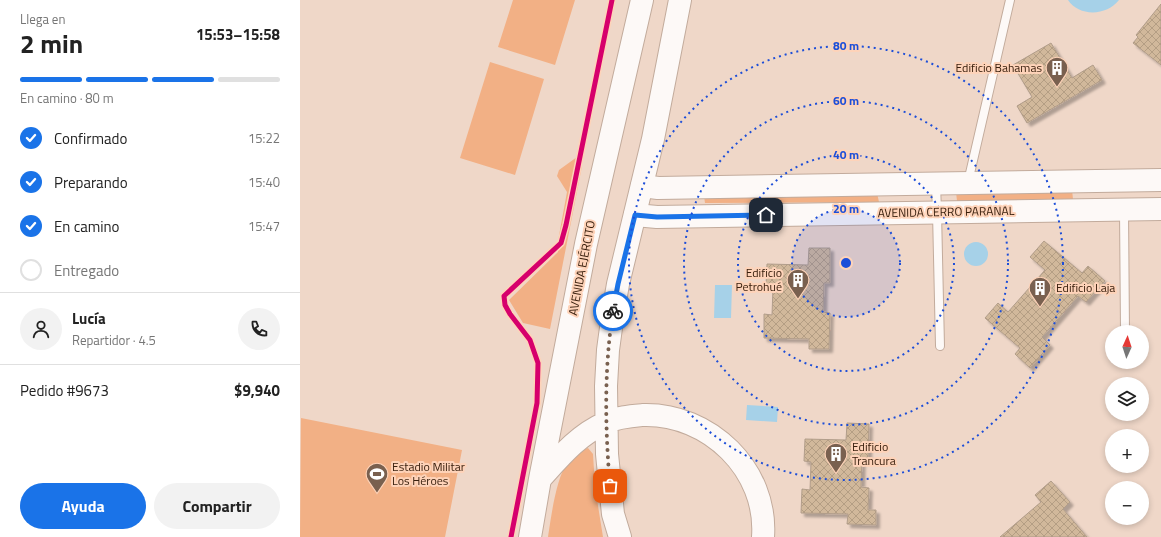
<!DOCTYPE html>
<html lang="es">
<meta charset="utf-8">
<style>
:root{--surface:#fff;--page:#f2f2f2;--text:#222;--muted:#767676;--line:#e0e0e0;--accent:#1a73e8}
body{margin:0;font-family:"Titillium Web",sans-serif;background:var(--page);color:var(--text);height:100vh;display:flex;flex-direction:column;font-size:15px;white-space:nowrap}
*{box-sizing:border-box;margin:0}
p{font-size:13px;color:var(--muted)}
.icon{flex:none;width:22px;height:22px;fill:none;stroke:currentColor;stroke-width:2;stroke-linecap:round;stroke-linejoin:round}
.map{position:relative;flex:1;overflow:hidden}
.details{display:flex;flex-direction:column;background:var(--surface);width:300px}
.details>*{flex:none}
.needle{width:26px;rotate:3deg}
.tools{position:absolute;left:805px;top:325px;display:grid;gap:8px}
.tools a{display:grid;place-items:center;width:44px;height:44px;border-radius:50%;background:var(--surface);box-shadow:0 2px 6px #0003;font-size:20px}
.pin{position:absolute;display:grid;place-items:center;width:34px;height:34px;color:#fff;margin:-17px;border-radius:8px;box-shadow:0 2px 6px #0006}
.courier{position:absolute;display:grid;place-items:center;width:40px;height:40px;margin:-20px;border:3px solid #1a73e8;border-radius:50%;background:#fff;color:#222;box-shadow:0 1px 5px #0007}
.headline em{font-style:normal;font-weight:700}
.headline div{display:flex;flex-direction:column-reverse}
.headline{display:flex;align-items:center;justify-content:space-between;height:68px;padding:0 20px}
h1{font-size:26px;font-weight:700;line-height:30px}
.bar{display:grid;grid-template-columns:repeat(4,1fr);gap:6px 4px;align-content:center;height:48px;padding:0 20px}
.bar i{height:5px;border-radius:3px;background:var(--line)}
.bar .on{background:var(--accent)}
.bar p{grid-column:span 4}
.line{display:flex;align-items:center;gap:10px;padding:0 20px;border-top:1px solid var(--line)}
.line div{flex:1}
.round{display:grid;place-items:center;flex:none;width:42px;height:42px;border-radius:21px;background:var(--page)}
ol{padding:0 20px;list-style:none}
li{display:flex;align-items:center;gap:12px;height:44px}
li p{margin-inline-start:auto}
li .icon{padding:4px;border-radius:50%;background:var(--accent);color:#fff;stroke-width:4}
li:last-child{color:var(--muted)}
li i{width:22px;height:22px;border:2px solid var(--line);border-radius:50%}
.cta{display:flex;gap:8px;margin-top:auto;padding:8px 20px}
.cta a{flex:1;height:46px;border-radius:24px;background:var(--accent);color:#fff;font-size:16px;font-weight:700;line-height:46px;text-align:center}
.cta a+a{background:var(--page);color:var(--text)}
main{display:flex;flex:1;min-height:0}
.map>svg:first-child{display:block}
.green{fill:#f2b085}
.water{fill:#a6d1e8}
.building{fill:url(#building-cross-hatch);stroke:#b19d8a;filter:url(#shadow)}
.lines{fill:none;stroke-linecap:round;stroke-linejoin:round}
.lane-casing{stroke:#c2ab9c;stroke-width:10}
.secondary-casing{stroke:#c2ab9c;stroke-width:24}
.highway-casing{stroke:#c2ab9c;stroke-width:24}
.lane{stroke:#fdf9f7;stroke-width:8}
.secondary{stroke:#fdf9f7;stroke-width:22}
.highway{stroke:#fdf9f7;stroke-width:22}
.cycleway-casing{stroke:#fed3b9;stroke-width:8}
.cycleway{stroke:#d6006c;stroke-width:5}
.done{stroke:#79604f;stroke-width:4;stroke-dasharray:0 7.2}
.route{stroke:#1a73e8;stroke-width:5}
.ring{fill:none;stroke:#1d4ed8;stroke-width:2;stroke-dasharray:2 4}
.labels{text-anchor:middle;stroke-width:4;stroke-linejoin:round;paint-order:stroke}
.poi-label{font-size:12px;fill:#3a200e;stroke:#fed3b9;text-anchor:start}
.street-label{font-size:12px;fill:#3a200e;stroke:#fed3b9}
.centre{fill:#1d4ed8;stroke:#fed3b9;stroke-width:2}
.ring-label{font-size:12px;text-anchor:middle;font-weight:bold;fill:#1d4ed8;stroke:#fed3b9;stroke-width:4;stroke-linejoin:round;paint-order:stroke}
</style>
<main>
<section class="details">
<div class="headline"><div><h1>2 min</h1><p>Llega en</p></div><em>15:53–15:58</em></div>
<div class="bar"><i class="on"></i><i class="on"></i><i class="on"></i><i></i><p>En camino · 80 m</p></div>
<ol>
<li><svg class="icon" aria-label="check" viewBox="0 0 24 24"><path d="M5 12l5 5 9-10"/></svg>Confirmado<p>15:22</p></li>
<li><svg class="icon" aria-label="check" viewBox="0 0 24 24"><path d="M5 12l5 5 9-10"/></svg>Preparando<p>15:40</p></li>
<li><svg class="icon" aria-label="check" viewBox="0 0 24 24"><path d="M5 12l5 5 9-10"/></svg>En camino<p>15:47</p></li>
<li><i></i>Entregado</li>
</ol>
<div class="line" style="height:72px"><a class="round"><svg class="icon" aria-label="person" viewBox="0 0 24 24"><circle cx="12" cy="8" r="4"/><path d="M4 21q1-7 8-7t8 7"/></svg></a><div><b>Lucía</b><p>Repartidor · 4.5</p></div><a class="round"><svg class="icon" aria-label="phone" viewBox="0 0 24 24"><path d="M5 4h4l2 5-3 2q2 4 5 5l2-3 5 2v4C11 20 4 13 5 4z"/></svg></a></div>
<div class="line" style="height:52px"><div>Pedido #9673</div><b>$9,940</b></div>
<div class="cta"><a>Ayuda</a><a>Compartir</a></div>
</section>
<div class="map">
<svg width="861" height="537" viewBox="0 0 861 537">
<defs>
<pattern id="building-cross-hatch" width="8" height="8" patternUnits="userSpaceOnUse"><rect width="8" height="8" fill="#d1b89b"/><path d="M0 0l8 8M0 8l8-8" fill="none" stroke="#b49e84"/></pattern>
<filter id="shadow"><feDropShadow dx="3.5" dy="3.5" stdDeviation="1" flood-color="#0004"/></filter>
</defs>
<rect width="100%" height="100%" fill="#efd7c8"/>
<path class="green" d="M213,0H275L255,65L198,47Z
M190,62L244,79L215,175L160,158Z
M277,157L282,166L250,329L223,323L209,300L258,252V241L267,192L257,176L259,170Z
M772,190L773,199L657,201L656,192Z
M577,193L579,202L405,203L404,196Z
M1,418L162,450L145,537H0Z
M288,448L293,454L295,487L303,537H248C251,518 256,477 268,462C272,457 281,450 288,448Z"/>
<path class="water" d="M768,0H819C807,16 779,17 768,0Z
M664 254a12 12 0 1 1 24 0a12 12 0 1 1-24 0Z
M415,285H432L431,318H414Z
M447,405L478,407L477,422L446,420Z"/>
<path class="building" d="M861,4V65L833,43L838,37L836,35Z
M751,43L772,78L793,65L802,80L727,123L717,106L732,97L713,65Z
M744,241L782,273L788,266L805,281L786,302L778,296L742,337L750,345L730,368L715,354L720,348L685,318L698,303L708,312L745,270L730,257Z
M509,248H530V283H524L523,312L530,313L529,349H509V339L464,338V314L472,315L473,287L466,286L467,264L508,265Z
M547,423L569,424L568,458H562L561,487L569,488L568,510H576V525L547,524L548,514L501,513L502,489L510,490L511,462L504,461L505,439L546,440Z
M751,481L770,502L763,509L787,537H700L741,502L735,495Z"/>
<g class="lines">
<g class="lane-casing">
<path id="lane" d="M668,182L710,0
M636,184L637,212L640,346
M824,210L825,332"/>
</g>
<g class="secondary-casing">
<path id="secondary" d="M342,186L358,188L861,180
M335,215L357,217L861,209"/>
</g>
<g class="highway-casing">
<path id="highway" d="M241,478C260,457 278,435 305,423C317,417 331,416 343,415C409,413 468,470 463,537
M230,537L240,479L286,244L342,0
M320,537L313,514L307,454L306,386L308,350L313,313L318,284L353,139L380,0"/>
</g>
<use href="#lane" class="lane"/>
<use href="#secondary" class="secondary"/>
<use href="#highway" class="highway"/>
<g class="cycleway-casing">
<path id="cycleway" d="M211,537L237,403L238,363L230,340L210,314L205,305L204,296L261,243L266,225L312,0"/>
</g>
<use href="#cycleway" class="cycleway"/>
</g>
<g class="lines">
<path class="done" d="M310,486C305,427 304,369 313,311"/>
<path class="route" d="M313,311L318,284L335,215L357,217L466,215"/>
</g>
<circle cx="546" cy="263" r="54" fill="#1d4ed8" fill-opacity=".12"/>
<g class="ring">
<circle cx="546" cy="263" r="54"/>
<circle cx="546" cy="263" r="108"/>
<circle cx="546" cy="263" r="162"/>
<circle cx="546" cy="263" r="217"/>
</g>
<defs>
<g id="building-pin" transform="scale(1.15)"><path d="M0 17L-7.5 6A9.5 9.5 0 1 1 7.5 6Z" fill="#79604f" stroke="#fed3b9"/><path d="M-4-6H4V6H1V3H-1V6H-4ZM-2.5-4.3h1.7v1.8h-1.7ZM.8-4.3h1.7v1.8H.8ZM-2.5-1h1.7V.8h-1.7ZM.8-1h1.7V.8H.8Z" fill="#fff"/></g>
<g id="stadium-pin" transform="scale(1.15)"><path d="M0 17L-7.5 6A9.5 9.5 0 1 1 7.5 6Z" fill="#79604f" stroke="#fed3b9"/><path d="M0-5a6.5 5 0 1 0 0 10a6.5 5 0 1 0 0-10ZM-3.5-1.8h7v3.6h-7Z" fill="#fff"/></g>
</defs>
<g fill-rule="evenodd">
<use href="#building-pin" x="757" y="68"/>
<use href="#building-pin" x="498" y="280"/>
<use href="#building-pin" x="740" y="288"/>
<use href="#building-pin" x="536" y="454"/>
<use href="#stadium-pin" x="77" y="474"/>
</g>
<g class="labels">
<g class="poi-label">
<text x="742" y="72" text-anchor="end">Edificio Bahamas</text>
<text x="482" y="277" text-anchor="end">Edificio<tspan x="482" dy="14">Petrohué</tspan></text>
<text x="756" y="292">Edificio Laja</text>
<text x="552" y="451">Edificio<tspan x="552" dy="14">Trancura</tspan></text>
<text x="92" y="471">Estadio Militar<tspan x="92" dy="14">Los Héroes</tspan></text>
</g>
<g class="street-label">
<text transform="translate(646 212) rotate(-1)" y="4">AVENIDA CERRO PARANAL</text>
<text transform="translate(282 268) rotate(-79)" y="4">AVENIDA EJÉRCITO</text>
</g>
</g>
<circle cx="546" cy="263" r="6" class="centre"/>
<g class="ring-label">
<text x="546" y="50">80 m</text>
<text x="546" y="105">60 m</text>
<text x="546" y="159">40 m</text>
<text x="546" y="213">20 m</text>
</g>
</svg>
<div class="tools">
<a><svg class="needle" viewBox="-14 -14 28 28"><path d="M0-13l5 13h-10z" fill="#e53935"/><path d="M0 13l5-13h-10z" fill="#767676"/></svg></a>
<a><svg class="icon" aria-label="layers" viewBox="0 0 24 24"><path d="M12 4l9 5-9 5-9-5zM3 14l9 5 9-5"/></svg></a>
<a>+</a>
<a>−</a>
</div>
<div class="pin" style="left:310px;top:486px;background:#ea580c"><svg class="icon" aria-label="bag" viewBox="0 0 24 24"><path d="M5 8h14l-1 12H6zM9 8a3 3 0 0 1 6 0"/></svg></div>
<div class="pin" style="left:466px;top:215px;background:#1f2937"><svg class="icon" aria-label="home" viewBox="0 0 24 24"><path d="M3 11l9-7 9 7M6 9v11h12V9"/></svg></div>
<div class="courier" style="left:313px;top:311px"><svg class="icon" aria-label="bike" viewBox="0 0 24 24"><circle cx="6" cy="16" r="4"/><circle cx="18" cy="16" r="4"/><path d="M6 16l4-8h5l3 8M10 8l3 8H6M13 5h3"/></svg></div>
</div>
</main>
